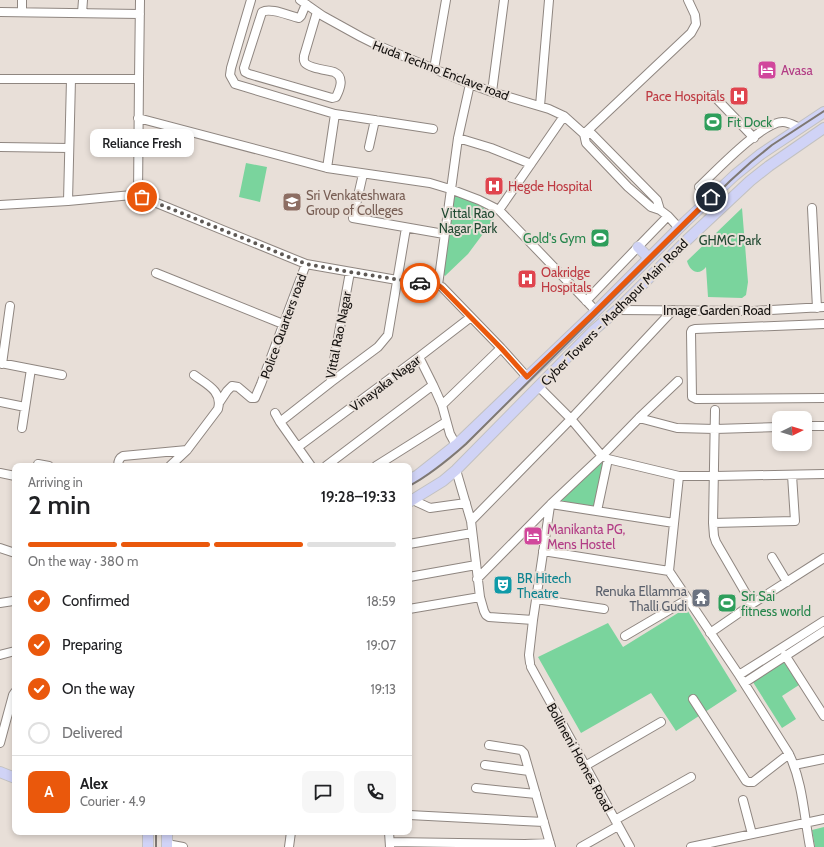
<!DOCTYPE html>
<meta charset="utf-8">
<style>
:root{--surface:#fff;--page:#f6f6f6;--text:#202124;--muted:#757577;--line:#e0e0e0;--accent:#ea580c}
body{margin:0;font-family:Cabin,sans-serif;background:var(--page);color:var(--text);height:100vh;display:flex;flex-direction:column;font-size:15px;white-space:nowrap}
*{box-sizing:border-box;margin:0}
p{font-size:13px;color:var(--muted)}
.icon{flex:none;width:22px;height:22px;fill:none;stroke:currentColor;stroke-width:2;stroke-linecap:round;stroke-linejoin:round}
.map{position:relative;flex:1;overflow:hidden}
.sheet{position:absolute;left:12px;top:463px;width:400px;height:372px;display:flex;flex-direction:column;background:var(--surface);border-radius:8px;box-shadow:0 2px 6px #0003}
.sheet>*{flex:none}
.needle{width:26px;rotate:85deg}
.buttons{position:absolute;left:772px;top:411px;display:grid;gap:8px}
.buttons a{display:grid;place-items:center;width:40px;height:40px;border-radius:8px;background:var(--surface);box-shadow:0 2px 6px #0003;font-size:20px}
.pin{position:absolute;display:grid;place-items:center;width:34px;height:34px;color:#fff;margin:-17px;border:2px solid #fff;border-radius:50%;box-shadow:0 1px 4px #0007}
.courier{position:absolute;display:grid;place-items:center;width:40px;height:40px;margin:-20px;border:3px solid #ea580c;border-radius:50%;background:#fff;color:#222;box-shadow:0 1px 5px #0007}
.bubble{position:absolute;height:28px;border-radius:8px;background:var(--surface);box-shadow:0 2px 6px #0003;font-size:13px;font-weight:600;line-height:28px;text-align:center}
.headline em{font-style:normal;font-weight:600}
.headline div{display:flex;flex-direction:column-reverse}
.headline{display:flex;align-items:center;justify-content:space-between;height:68px;padding:0 16px}
h1{font-size:26px;font-weight:600;line-height:30px}
.bar{display:grid;grid-template-columns:repeat(4,1fr);gap:6px 4px;align-content:center;height:48px;padding:0 16px}
.bar i{height:5px;border-radius:3px;background:var(--line)}
.bar .on{background:var(--accent)}
.bar p{grid-column:span 4}
.line{display:flex;align-items:center;gap:10px;padding:0 16px;border-top:1px solid var(--line)}
.line div{flex:1}
.round{display:grid;place-items:center;flex:none;width:42px;height:42px;border-radius:8px;background:var(--page)}
ol{padding:0 16px;list-style:none}
li{display:flex;align-items:center;gap:12px;height:44px}
li p{margin-inline-start:auto}
li .icon{padding:4px;border-radius:50%;background:var(--accent);color:#fff;stroke-width:4}
li:last-child{color:var(--muted)}
li i{width:22px;height:22px;border:2px solid var(--line);border-radius:50%}
.map>svg:first-child{display:block}
.green{fill:#7ad49d}
.lines{fill:none;stroke-linecap:round;stroke-linejoin:round}
.minor-casing{stroke:#8f8680;stroke-width:10}
.major-casing{stroke:#c2c1c1;stroke-width:12}
.minor{stroke:#fff;stroke-width:8}
.major{stroke:#d0d3f6;stroke-width:10}
.rail{stroke:#7e7874;stroke-width:2}
.done{stroke:#5e5955;stroke-width:4;stroke-dasharray:0 7.2}
.route{stroke:#ea580c;stroke-width:5}
.labels{text-anchor:middle;stroke-width:4;stroke-linejoin:round;paint-order:stroke}
.street-label{font-size:13px;fill:#14110f;stroke:#e8dfd8}
.hotel-label{font-size:13px;fill:#b23c85;stroke:#e8dfd8;text-anchor:start}
.health-label{font-size:13px;fill:#be3a42;stroke:#e8dfd8;text-anchor:start}
.leisure-label{font-size:13px;fill:#27864d;stroke:#e8dfd8;text-anchor:start}
.education-label{font-size:13px;fill:#785e54;stroke:#e8dfd8;text-anchor:start}
.park-label{font-size:13px;fill:#204931;stroke:#e8dfd8}
.culture-label{font-size:13px;fill:#0d838f;stroke:#e8dfd8;text-anchor:start}
.worship-label{font-size:13px;fill:#5b616d;stroke:#e8dfd8;text-anchor:end}
</style>
<div class="map">
<svg width="824" height="847" viewBox="0 0 824 847">
<rect width="100%" height="100%" fill="#e8dfd8"/>
<path class="green" d="M246,163L267,167L260,202L239,197Z
M455,195C470,201 485,205 494,219L468,254L445,276L441,272L453,197Z
M742,208L748,282L746,295L742,298L708,297L706,267C699,276 690,272 687,261Z
M599,461L604,464L594,507L558,503Z
M686,608L737,691L676,731L651,693L581,733L538,657L608,623L623,647Z
M782,659L799,685L782,696L796,719L782,728L751,679Z
M824,827V847H815L812,830Z"/>
<g class="lines">
<g class="minor-casing">
<path id="minor" d="M251,0L231,68L230,75L235,84L335,114L433,129
M300,0L323,16L361,37L377,45L434,69L470,84L492,92L549,109L564,116L584,134L586,143L628,187L651,207L660,210L668,216L679,228
M306,4L301,16L299,18C289,16 271,7 262,12L244,68L245,72L249,74L332,98L336,97C340,89 345,77 334,72C327,70 309,68 305,63C303,60 304,59 304,56L317,12
M0,12L140,14
M22,12V0
M82,13L83,0
M434,69L446,0
M0,79H139
M492,92L504,0
M713,95L754,138
M540,106L549,0
M138,118L327,168L430,183L450,189L479,200L499,210L596,311
M584,134L691,33L696,24L695,15L688,0
M584,134H592L657,200L660,210
M458,138L491,148L531,164
M0,147L69,148
M369,147L375,120
M327,168L335,114
M363,174L353,218L444,234
M699,187C714,173 763,121 783,122C789,122 795,126 800,128
M138,196L139,79L140,0
M68,201L71,79
M0,205L68,201L132,195L142,197L306,264L397,280L438,285L442,287L501,348L527,377
M812,208L817,308
M499,210L564,116
M156,273L283,324
M438,285L458,138L470,84
M586,301L635,250L668,216
M617,310L753,311L824,307
M824,324L695,329L692,330L691,332L692,397L696,399L824,398
M419,357L433,385
M0,363L62,375
M2,364L10,306
M331,382L378,347L388,335L406,228
M539,387L571,419L602,456L608,459L679,476L669,571L739,675L789,754C803,783 804,816 810,847
M0,402L25,407
M219,403L227,391L232,386L238,387L251,398H255L261,384L306,264
M442,405L501,348
M715,410L713,523L714,536L716,542L752,604
M275,413L280,422L311,466
M639,418L677,428L715,429L779,427
M280,422L331,382V377L350,272
M805,426H824
M22,428L31,369
M298,447L419,357L471,317
M38,464L49,466
M118,466C118,461 119,458 123,456L187,450
M170,466L187,450L218,409C223,391 206,384 194,375
M326,466L433,385L442,405L450,434L456,445
M376,466L446,422
M456,470L471,521L480,597L484,611L486,615L489,617L533,620
M0,473L15,476
M679,476H715L824,474
M414,499L417,502L430,508L466,503
M551,504L674,523
M597,511L608,459
M471,521L571,419L673,310
M713,523L795,521L792,475
M409,544L472,533
M0,548L15,553
M543,551L669,571
M772,557L787,582
M409,577L476,565
M477,579L551,504L602,456L639,418L678,381
M536,599L604,609
M0,603L13,601L15,602
M409,609L480,597
M710,633L752,604L824,558
M625,636L688,599
M0,655L15,651
M785,655L824,716
M530,663L529,655L533,620L550,506
M531,667L630,847
M739,675L824,621
M744,683L824,631
M693,699L746,781L748,782H753L789,754
M0,743L13,695L15,692
M489,745L521,750L524,753L551,847
M485,765L529,771
M794,765L824,759
M585,766L661,722
M476,788L536,794
M743,800L752,834
M409,815L544,822
M615,820L691,777
M389,832L390,847
M390,842L525,844L550,843
M167,844L183,847
M289,847L291,832
M581,847L618,826
M691,847L824,819"/>
</g>
<g class="major-casing">
<path id="major" d="M638,247L649,258
M409,480L418,475L456,445L593,314L685,222L735,175L761,154L824,112
M409,502L443,481L456,470L594,330L617,310L687,240L750,181L769,166L824,128
M0,772L15,778
M148,832V847
M167,832V847"/>
</g>
<use href="#minor" class="minor"/>
<use href="#major" class="major"/>
<path class="rail" d="M409,486C430,475 448,460 466,444L730,181L751,162L772,145L824,111
M156,847V832"/>
</g>
<g class="lines">
<path class="done" d="M142,197L306,264L350,272L420,283"/>
<path class="route" d="M420,283L438,285L442,288L501,348L527,377L593,314L711,197"/>
</g>
<defs>
<g id="hotel-square" transform="scale(1)"><rect x="-9" y="-9" width="18" height="18" rx="4" fill="#d1479c" stroke="#e8dfd8"/><path d="M-6-4.5h1.5V1H6V5H4.5V3h-9V5H-6ZM-4 0a1.8 1.8 0 1 1 3.6 0ZM.5 0V-2.5h3Q6-2.5 6 0Z" fill="#fff"/></g>
<g id="hospital-square" transform="scale(1)"><rect x="-9" y="-9" width="18" height="18" rx="4" fill="#e0444e" stroke="#e8dfd8"/><path d="M-5-5h3v3.5h4V-5h3V5h-3V1.5h-4V5h-3Z" fill="#fff"/></g>
<g id="stadium-square" transform="scale(1)"><rect x="-9" y="-9" width="18" height="18" rx="4" fill="#2e9e5b" stroke="#e8dfd8"/><path d="M0-5a6.5 5 0 1 0 0 10a6.5 5 0 1 0 0-10ZM-3.5-1.8h7v3.6h-7Z" fill="#fff"/></g>
<g id="university-square" transform="scale(1)"><rect x="-9" y="-9" width="18" height="18" rx="4" fill="#8d6e63" stroke="#e8dfd8"/><path d="M0-5L7-2L0 1L-7-2ZM-4 1L0 2.5L4 1V4Q0 6-4 4Z" fill="#fff"/></g>
<g id="theatre-square" transform="scale(1)"><rect x="-9" y="-9" width="18" height="18" rx="4" fill="#0f9aa8" stroke="#e8dfd8"/><path d="M-5-5.5Q0-4 5-5.5V0Q5 5 0 6Q-5 5-5 0ZM-3.3-2.5H-1v1.5H-3.3ZM1-2.5H3.3v1.5H1ZM-2.8 1Q0 5.5 2.8 1Z" fill="#fff"/></g>
<g id="temple-square" transform="scale(1)"><rect x="-9" y="-9" width="18" height="18" rx="4" fill="#6b7280" stroke="#e8dfd8"/><path d="M0-6L5-2H3V0L6.5 2.5H4V6H1.5V3h-3V6H-4V2.5H-6.5L-3 0V-2H-5Z" fill="#fff"/></g>
</defs>
<g fill-rule="evenodd">
<use href="#hotel-square" x="767" y="70"/>
<use href="#hospital-square" x="739" y="96"/>
<use href="#stadium-square" x="713" y="122"/>
<use href="#hospital-square" x="494" y="186"/>
<use href="#university-square" x="292" y="202"/>
<use href="#stadium-square" x="600" y="238"/>
<use href="#hospital-square" x="527" y="279"/>
<use href="#hotel-square" x="533" y="536"/>
<use href="#theatre-square" x="503" y="585"/>
<use href="#temple-square" x="701" y="598"/>
<use href="#stadium-square" x="727" y="603"/>
</g>
<g class="labels">
<g class="street-label">
<text transform="translate(441 70) rotate(21)" y="5">Huda Techno Enclave road</text>
<text x="717" y="315">Image Garden Road</text>
<text transform="translate(614 312) rotate(-45)" y="5">Cyber Towers - Madhapur Main Road</text>
<text transform="translate(283 326) rotate(-70)" y="5">Police Quarters road</text>
<text transform="translate(338 335) rotate(-79)" y="5">Vittal Rao Nagar</text>
<text transform="translate(385 383) rotate(-37)" y="5">Vinayaka Nagar</text>
<text transform="translate(580 757) rotate(61)" y="5">Bollineni Homes Road</text>
</g>
<g class="hotel-label">
<text x="781" y="75">Avasa</text>
<text x="547" y="534">Manikanta PG,<tspan x="547" dy="15">Mens Hostel</tspan></text>
</g>
<g class="health-label">
<text x="725" y="101" text-anchor="end">Pace Hospitals</text>
<text x="508" y="191">Hegde Hospital</text>
<text x="541" y="277">Oakridge<tspan x="541" dy="15">Hospitals</tspan></text>
</g>
<g class="leisure-label">
<text x="727" y="127">Fit Dock</text>
<text x="586" y="243" text-anchor="end">Gold's Gym</text>
<text x="741" y="601">Sri Sai<tspan x="741" dy="15">fitness world</tspan></text>
</g>
<g class="education-label">
<text x="306" y="200">Sri Venkateshwara<tspan x="306" dy="15">Group of Colleges</tspan></text>
</g>
<g class="park-label">
<text x="468" y="218">Vittal Rao<tspan x="468" dy="15">Nagar Park</tspan></text>
<text x="730" y="245">GHMC Park</text>
</g>
<g class="culture-label">
<text x="517" y="583">BR Hitech<tspan x="517" dy="15">Theatre</tspan></text>
</g>
<g class="worship-label">
<text x="687" y="596">Renuka Ellamma<tspan x="687" dy="15">Thalli Gudi</tspan></text>
</g>
</g>
</svg>
<div class="buttons">
<a><svg class="needle" viewBox="-14 -14 28 28"><path d="M0-13l5 13h-10z" fill="#e53935"/><path d="M0 13l5-13h-10z" fill="#757577"/></svg></a>
</div>
<div class="pin" style="left:142px;top:197px;background:#ea580c"><svg class="icon" aria-label="bag" viewBox="0 0 24 24"><path d="M5 8h14l-1 12H6zM9 8a3 3 0 0 1 6 0"/></svg></div>
<div class="pin" style="left:711px;top:197px;background:#1f2937"><svg class="icon" aria-label="home" viewBox="0 0 24 24"><path d="M3 11l9-7 9 7M6 9v11h12V9"/></svg></div>
<div class="courier" style="left:420px;top:283px"><svg class="icon" aria-label="car" viewBox="0 0 24 24"><path d="M5 17H2v-5l4-1 3-4h7l3 4 3 1v5h-3M9 17h6M6 11h13"/><circle cx="7" cy="17" r="2"/><circle cx="17" cy="17" r="2"/></svg></div>
<div class="bubble" style="left:90px;top:129px;width:104px">Reliance Fresh</div>
<section class="sheet">
<div class="headline"><div><h1>2 min</h1><p>Arriving in</p></div><em>19:28–19:33</em></div>
<div class="bar"><i class="on"></i><i class="on"></i><i class="on"></i><i></i><p>On the way · 380 m</p></div>
<ol>
<li><svg class="icon" aria-label="check" viewBox="0 0 24 24"><path d="M5 12l5 5 9-10"/></svg>Confirmed<p>18:59</p></li>
<li><svg class="icon" aria-label="check" viewBox="0 0 24 24"><path d="M5 12l5 5 9-10"/></svg>Preparing<p>19:07</p></li>
<li><svg class="icon" aria-label="check" viewBox="0 0 24 24"><path d="M5 12l5 5 9-10"/></svg>On the way<p>19:13</p></li>
<li><i></i>Delivered</li>
</ol>
<div class="line" style="height:72px"><b class="round" style="background:var(--accent);color:#fff">A</b><div><b>Alex</b><p>Courier · 4.9</p></div><a class="round"><svg class="icon" aria-label="chat" viewBox="0 0 24 24"><path d="M4 5h16v11H9l-5 4z"/></svg></a><a class="round"><svg class="icon" aria-label="phone" viewBox="0 0 24 24"><path d="M5 4h4l2 5-3 2q2 4 5 5l2-3 5 2v4C11 20 4 13 5 4z"/></svg></a></div>
</section>
</div>
